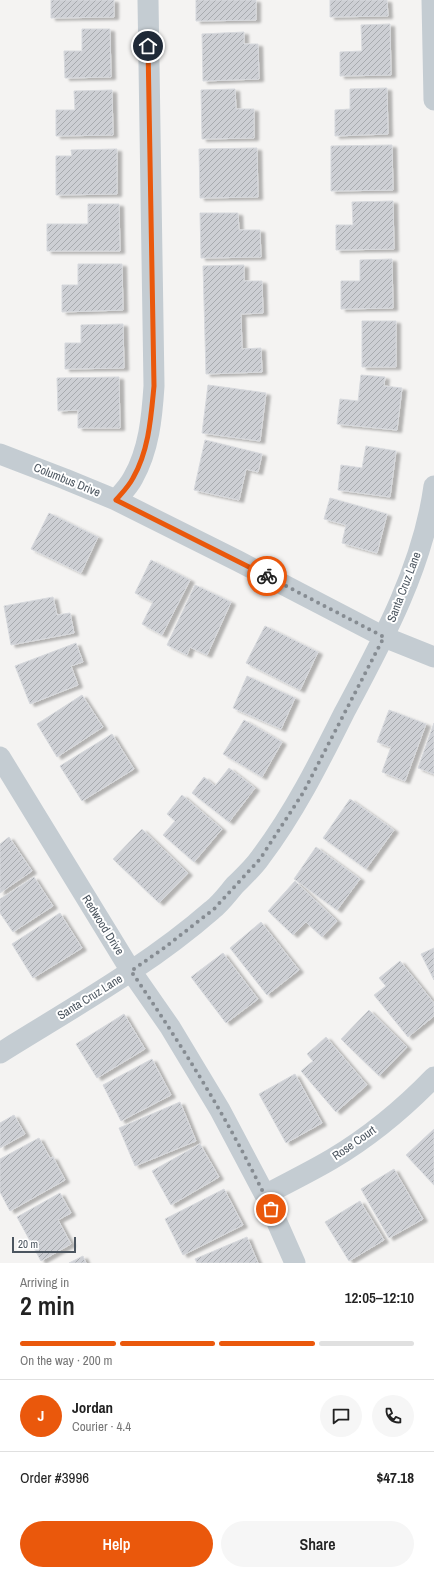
<!DOCTYPE html>
<meta charset="utf-8">
<style>
:root{--surface:#fff;--page:#f6f6f6;--text:#222;--muted:#767676;--line:#e0e0e0;--accent:#ea580c}
body{margin:0;font-family:"Archivo Narrow",sans-serif;background:var(--page);color:var(--text);height:100vh;display:flex;flex-direction:column;font-size:15px;white-space:nowrap}
*{box-sizing:border-box;margin:0}
p{font-size:13px;color:var(--muted)}
.icon{flex:none;width:22px;height:22px;fill:none;stroke:currentColor;stroke-width:2;stroke-linecap:round;stroke-linejoin:round}
.map{position:relative;height:1263px;overflow:hidden}
.details{display:flex;flex-direction:column;background:var(--surface);flex:1}
.details>*{flex:none}
.scale{position:absolute;left:12px;bottom:10px;width:64px;box-sizing:border-box;padding-left:4px;border:2px solid #4b555f;border-top:0;font-size:11px;line-height:14px;white-space:nowrap;color:#4b555f;-webkit-text-stroke:3px #fff;paint-order:stroke}
.pin{position:absolute;display:grid;place-items:center;width:34px;height:34px;color:#fff;margin:-17px;border:2px solid #fff;border-radius:50%;box-shadow:0 1px 4px #0007}
.courier{position:absolute;display:grid;place-items:center;width:40px;height:40px;margin:-20px;border:3px solid #ea580c;border-radius:50%;background:#fff;color:#222;box-shadow:0 1px 5px #0007}
.summary em{font-style:normal;font-weight:600}
.summary div{display:flex;flex-direction:column-reverse}
.summary{display:flex;align-items:center;justify-content:space-between;height:68px;padding:0 20px}
h1{font-size:26px;font-weight:600;line-height:30px}
.bar{display:grid;grid-template-columns:repeat(4,1fr);gap:6px 4px;align-content:center;height:48px;padding:0 20px}
.bar i{height:5px;border-radius:3px;background:var(--line)}
.bar .current{background:var(--accent)}
.bar p{grid-column:span 4}
.line{display:flex;align-items:center;gap:10px;padding:0 20px;border-top:1px solid var(--line)}
.line div{flex:1}
.round{display:grid;place-items:center;flex:none;width:42px;height:42px;border-radius:21px;background:var(--page)}
.button{display:flex;gap:8px;margin-top:auto;padding:8px 20px}
.button a{flex:1;height:46px;border-radius:24px;background:var(--accent);color:#fff;font-size:16px;font-weight:600;line-height:46px;text-align:center}
.button a+a{background:var(--page);color:var(--text)}
.map>svg:first-child{display:block}
.building{fill:url(#building-hatch);stroke:#d7d9dd;filter:url(#shadow)}
.lines{fill:none;stroke-linecap:round;stroke-linejoin:round}
.minor{stroke:#c4ccd2;stroke-width:21}
.done{stroke:#868c92;stroke-width:4;stroke-dasharray:0 7.2}
.route{stroke:#ea580c;stroke-width:5}
.labels{text-anchor:middle;stroke-width:4;stroke-linejoin:round;paint-order:stroke}
.street-label{font-size:12px;fill:#4b555f;stroke:#fff}
</style>
<div class="map">
<svg width="434" height="1263" viewBox="0 0 434 1263">
<defs>
<pattern id="building-hatch" width="6" height="6" patternUnits="userSpaceOnUse"><rect width="6" height="6" fill="#cdcfd4"/><path d="M-1 1l2-2M0 6l6-6M5 7l2-2" fill="none" stroke="#a8abaf"/></pattern>
<filter id="shadow"><feDropShadow dx="4.5" dy="2.5" stdDeviation="1" flood-color="#0004"/></filter>
</defs>
<rect width="100%" height="100%" fill="#f4f3f2"/>
<path class="building" d="M51,0H114V17L51,18Z
M196,0H256V20L196,21Z
M330,0H387L388,16L330,17Z
M390,24L391,75L340,76V52L362,51L361,25Z
M82,29H110L111,77L65,78L64,51H82Z
M244,32V44H258L259,79L203,81L202,34Z
M387,88L388,134L335,136V110L350,109V89Z
M235,89L236,109H254V138L202,139L201,90Z
M112,90L113,135L56,136V110H75L74,91Z
M392,145L393,190L331,191V146Z
M257,148L258,197L200,198L199,149Z
M117,149V194L56,195V156H72L71,150Z
M393,201L394,249L336,250V225H353L352,202Z
M88,204H119L120,251H47V224H88Z
M200,213H238L239,230H260L261,257L201,258Z
M392,259L393,308L341,309V281H360V260Z
M78,264H122L123,310L62,312V285H78Z
M244,265V281H262L263,313L241,314L242,349L261,348L262,372L206,374L203,266Z
M362,321H396V367H362Z
M123,324L124,368L65,369V343H81V325Z
M361,375L385,377L384,386L402,388L397,430L337,424L340,399L358,401Z
M119,377L120,428H78V410L58,411L57,378Z
M208,385L266,393L260,441L202,433Z
M205,440L262,454L258,472L246,469L239,500L194,490Z
M366,446L396,451L390,497L338,490L341,465L362,468Z
M330,498L387,514L377,553L342,543L346,525L324,519Z
M49,513L98,537L81,573L31,549Z
M151,560L190,580L162,635L142,624L153,602L135,593Z
M195,585L231,602L207,655L190,647L187,655L167,645Z
M53,597L57,615L70,613L74,633L11,645L4,606Z
M265,626L318,652L300,690L246,663Z
M76,643L83,662L71,666L78,685L30,704L15,666Z
M247,676L295,698L281,729L233,708Z
M82,695L103,727L57,757L37,724Z
M389,710L426,724L405,781L382,772L391,747L377,742Z
M244,720L282,742L262,777L223,754Z
M434,723V774L418,768Z
M112,734L134,769L82,801L60,766Z
M229,768L255,788L229,822L192,793L204,777L215,786Z
M182,795L222,829L194,862L163,835L175,821L167,814Z
M350,799L394,830L366,869L323,838Z
M142,829L188,873L159,903L113,859Z
M9,837L32,871L0,893V844Z
M316,847L360,879L337,910L294,879Z
M34,877L53,906L13,932L0,913V899Z
M295,881L337,921L322,937L306,922L293,935L268,911Z
M60,913L82,948L33,978L12,944Z
M261,922L299,970L267,995L230,948Z
M434,948V980L421,954Z
M223,953L258,999L226,1023L191,977Z
M400,961L434,1003V1016L408,1037L374,995L386,986L379,978Z
M369,1010L407,1047L379,1076L341,1039Z
M124,1014L145,1049L97,1078L76,1044Z
M326,1037L367,1085L336,1112L301,1071L313,1061L307,1054Z
M152,1059L171,1095L121,1121L103,1085Z
M295,1074L322,1123L286,1143L259,1094Z
M180,1102L196,1141L135,1166L119,1128Z
M14,1115L25,1134L0,1148V1123Z
M434,1129V1185L406,1155Z
M39,1138L50,1158L53,1157L65,1180L10,1211L0,1192V1159Z
M200,1144L219,1177L171,1205L152,1171Z
M394,1169L423,1219L389,1238L361,1189Z
M224,1189L243,1225L183,1255L165,1219Z
M60,1193L71,1213L58,1220L71,1244L41,1261L17,1217Z
M360,1201L384,1240L349,1261L325,1222Z
M247,1237L258,1263H197L195,1259Z
M83,1256L86,1263H69Z"/>
<g class="lines">
<path class="minor" d="M432,0L434,100
M0,454L65,479L116,500L238,561L384,637L434,657
M116,500C122,493 129,486 133,478C149,450 152,417 154,386L148,0
M0,757L131,971L170,1027L220,1110L265,1195L295,1263
M0,1053C72,1008 148,966 212,910C221,903 228,893 235,885C244,876 253,868 260,858C294,813 319,763 344,713C382,642 423,567 434,486
M265,1195C287,1183 310,1172 332,1159C369,1137 404,1108 434,1077"/>
</g>
<g class="lines">
<path class="done" d="M267,576L384,637L303,793L260,859L214,909L164,948L131,971C183,1047 232,1125 271,1209"/>
<path class="route" d="M148,46L154,386C151,417 149,450 133,478C129,486 122,493 116,500L267,576"/>
</g>
<g class="labels">
<g class="street-label">
<text transform="translate(67 480) rotate(22)" y="4">Columbus Drive</text>
<text transform="translate(404 587) rotate(-69)" y="4">Santa Cruz Lane</text>
<text transform="translate(103 925) rotate(58)" y="4">Redwood Drive</text>
<text transform="translate(90 997) rotate(-32)" y="4">Santa Cruz Lane</text>
<text transform="translate(354 1143) rotate(-35)" y="4">Rose Court</text>
</g>
</g>
</svg>
<div class="scale">20 m</div>
<div class="pin" style="left:271px;top:1209px;background:#ea580c"><svg class="icon" aria-label="bag" viewBox="0 0 24 24"><path d="M5 8h14l-1 12H6zM9 8a3 3 0 0 1 6 0"/></svg></div>
<div class="pin" style="left:148px;top:46px;background:#1f2937"><svg class="icon" aria-label="home" viewBox="0 0 24 24"><path d="M3 11l9-7 9 7M6 9v11h12V9"/></svg></div>
<div class="courier" style="left:267px;top:576px"><svg class="icon" aria-label="bike" viewBox="0 0 24 24"><circle cx="6" cy="16" r="4"/><circle cx="18" cy="16" r="4"/><path d="M6 16l4-8h5l3 8M10 8l3 8H6M13 5h3"/></svg></div>
</div>
<section class="details">
<div class="summary"><div><h1>2 min</h1><p>Arriving in</p></div><em>12:05–12:10</em></div>
<div class="bar"><i class="current"></i><i class="current"></i><i class="current"></i><i></i><p>On the way · 200 m</p></div>
<div class="line" style="height:72px"><b class="round" style="background:var(--accent);color:#fff">J</b><div><b>Jordan</b><p>Courier · 4.4</p></div><a class="round"><svg class="icon" aria-label="chat" viewBox="0 0 24 24"><path d="M4 5h16v11H9l-5 4z"/></svg></a><a class="round"><svg class="icon" aria-label="phone" viewBox="0 0 24 24"><path d="M5 4h4l2 5-3 2q2 4 5 5l2-3 5 2v4C11 20 4 13 5 4z"/></svg></a></div>
<div class="line" style="height:52px"><div>Order #3996</div><b>$47.18</b></div>
<div class="button"><a>Help</a><a>Share</a></div>
</section>
